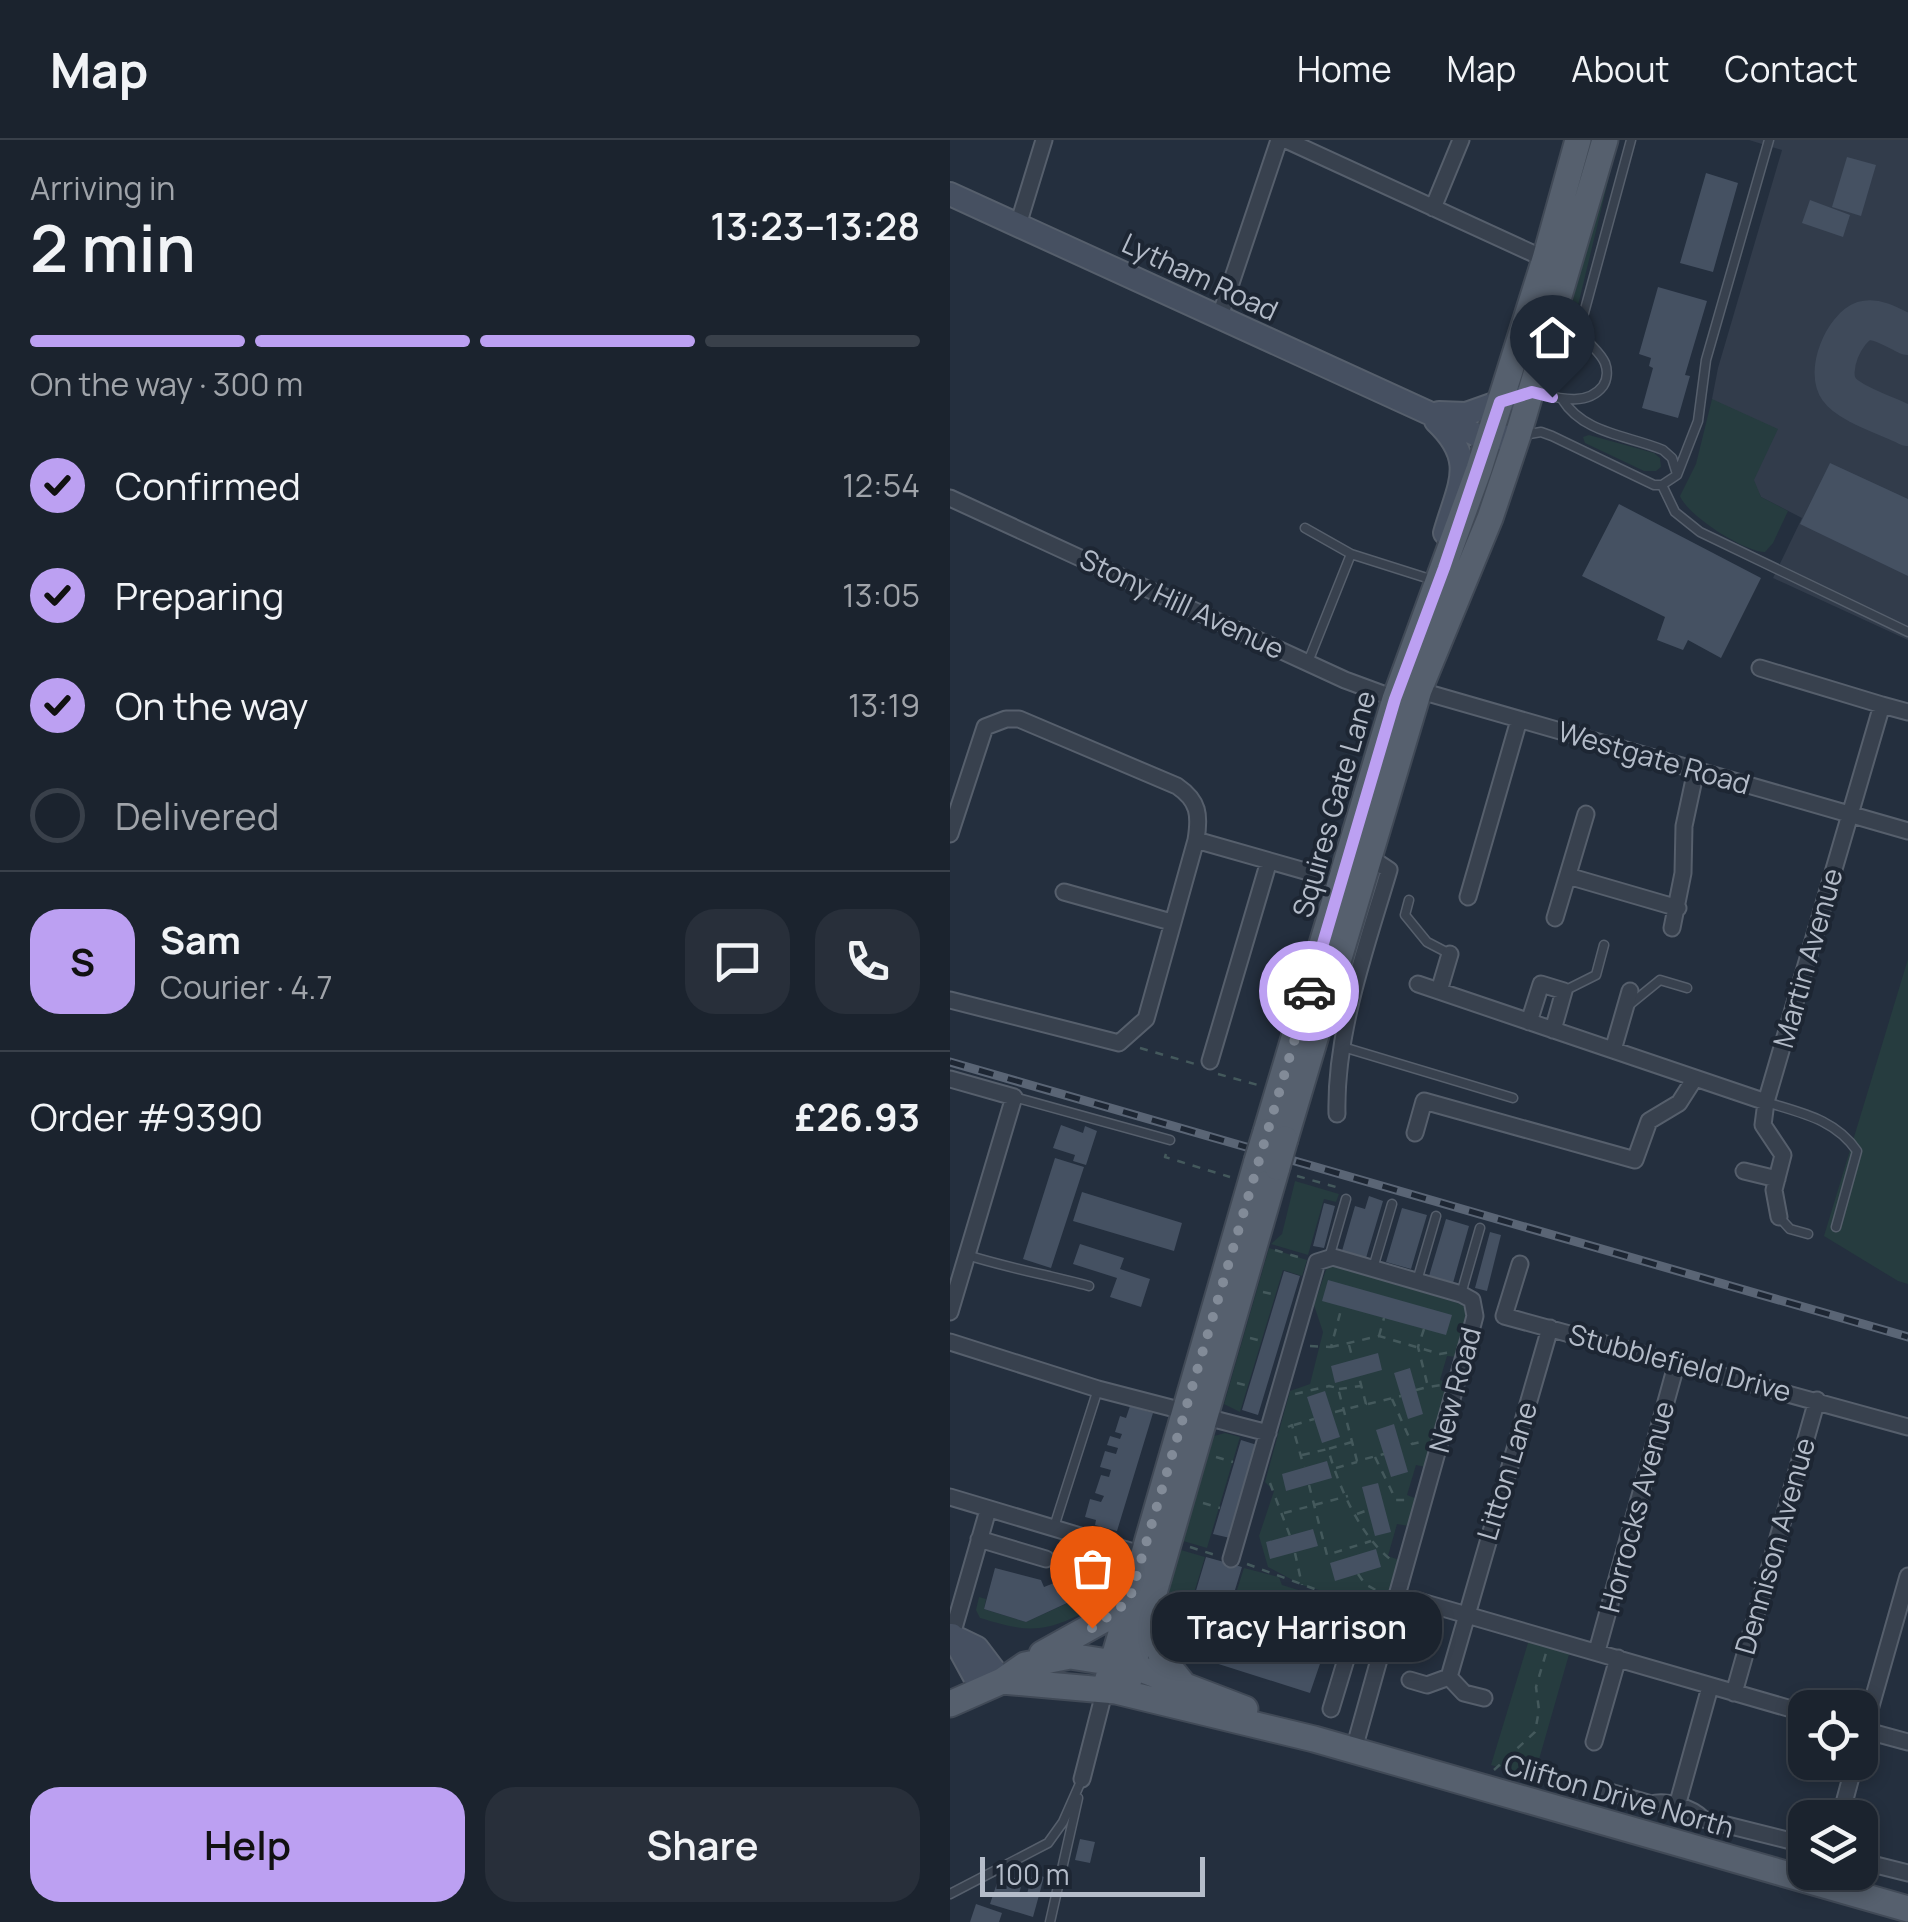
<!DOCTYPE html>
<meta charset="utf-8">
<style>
:root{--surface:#1b232e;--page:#282f3a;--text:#f1f3f6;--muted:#a0a4aa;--line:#39404a;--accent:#bca0f2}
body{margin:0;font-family:Manrope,sans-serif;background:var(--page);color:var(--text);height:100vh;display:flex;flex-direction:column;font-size:38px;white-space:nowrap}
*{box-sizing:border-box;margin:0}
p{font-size:32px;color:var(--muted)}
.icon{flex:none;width:55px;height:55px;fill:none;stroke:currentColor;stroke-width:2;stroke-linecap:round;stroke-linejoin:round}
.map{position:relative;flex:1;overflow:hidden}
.side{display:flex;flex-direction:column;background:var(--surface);width:950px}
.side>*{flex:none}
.controls{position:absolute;left:838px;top:1550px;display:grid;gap:20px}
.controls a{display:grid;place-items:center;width:90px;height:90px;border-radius:20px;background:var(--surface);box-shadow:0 5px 15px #0003,0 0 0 2px var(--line);font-size:50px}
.scale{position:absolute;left:30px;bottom:25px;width:225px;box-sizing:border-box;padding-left:10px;border:5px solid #b4bcc9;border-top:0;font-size:28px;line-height:35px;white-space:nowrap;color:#b4bcc9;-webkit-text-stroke:8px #1d2633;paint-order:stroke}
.pin{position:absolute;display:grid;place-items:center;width:85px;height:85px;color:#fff;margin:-102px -42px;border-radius:50% 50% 50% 0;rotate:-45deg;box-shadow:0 0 10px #0007}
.pin .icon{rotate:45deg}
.courier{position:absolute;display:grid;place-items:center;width:100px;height:100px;margin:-50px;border:8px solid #bca0f2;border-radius:50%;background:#fff;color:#222;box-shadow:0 2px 12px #0007}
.bubble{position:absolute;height:70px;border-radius:30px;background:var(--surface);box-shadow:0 5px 15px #0003,0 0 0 2px var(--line);font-size:32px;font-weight:600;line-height:70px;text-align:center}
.headline em{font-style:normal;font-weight:600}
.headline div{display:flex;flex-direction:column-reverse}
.headline{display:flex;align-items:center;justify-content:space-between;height:170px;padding:0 30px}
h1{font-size:65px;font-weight:600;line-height:75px}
.bar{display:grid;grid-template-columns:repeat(4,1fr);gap:15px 10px;align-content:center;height:120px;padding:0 30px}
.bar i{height:12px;border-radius:8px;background:var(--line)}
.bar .on{background:var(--accent)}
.bar p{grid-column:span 4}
.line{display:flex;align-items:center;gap:25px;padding:0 30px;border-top:2px solid var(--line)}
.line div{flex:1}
.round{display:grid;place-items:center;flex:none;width:105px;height:105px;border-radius:30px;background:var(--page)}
ol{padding:0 30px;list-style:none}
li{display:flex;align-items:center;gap:30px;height:110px}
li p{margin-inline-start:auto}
li .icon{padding:10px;border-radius:50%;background:var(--accent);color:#111;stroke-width:4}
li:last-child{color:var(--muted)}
li i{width:55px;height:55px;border:5px solid var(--line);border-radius:50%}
.cta{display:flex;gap:20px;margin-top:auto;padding:20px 30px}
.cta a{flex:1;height:115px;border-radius:30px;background:var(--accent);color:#111;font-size:40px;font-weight:600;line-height:115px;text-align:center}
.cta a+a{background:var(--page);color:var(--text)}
header{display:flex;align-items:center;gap:60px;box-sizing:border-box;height:140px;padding:0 50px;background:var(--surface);border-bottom:2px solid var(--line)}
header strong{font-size:48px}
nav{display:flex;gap:55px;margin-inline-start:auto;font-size:35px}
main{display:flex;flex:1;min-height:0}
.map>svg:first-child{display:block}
.airport{fill:#323c4b}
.green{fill:#263c3f}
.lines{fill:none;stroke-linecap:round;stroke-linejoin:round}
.taxiway{stroke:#3f4a5a;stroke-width:40}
.building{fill:#455162}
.lane-casing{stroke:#565f6c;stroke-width:11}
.street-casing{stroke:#565f6c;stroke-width:19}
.secondary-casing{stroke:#565f6c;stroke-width:26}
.primary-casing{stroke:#414a57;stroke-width:29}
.path{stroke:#44595c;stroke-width:2.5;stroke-dasharray:8 8;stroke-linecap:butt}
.lane{stroke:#38414e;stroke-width:8}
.street{stroke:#38414e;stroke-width:15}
.secondary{stroke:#465061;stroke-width:22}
.primary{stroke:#56606e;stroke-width:25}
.rail-casing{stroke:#5a6575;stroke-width:9}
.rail{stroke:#1d2633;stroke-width:5;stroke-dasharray:15;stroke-linecap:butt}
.primary-bridge-casing{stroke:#414a57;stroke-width:29;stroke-linecap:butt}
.primary-bridge{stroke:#56606e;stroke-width:25}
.done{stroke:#828b98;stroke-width:10;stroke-dasharray:0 18}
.route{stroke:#bca0f2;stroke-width:12}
.labels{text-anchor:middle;stroke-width:8;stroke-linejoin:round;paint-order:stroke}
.street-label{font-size:28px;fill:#b4bcc9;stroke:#1d2633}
</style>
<header>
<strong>Map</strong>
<nav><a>Home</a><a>Map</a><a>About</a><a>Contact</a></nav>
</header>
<main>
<section class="side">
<div class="headline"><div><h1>2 min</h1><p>Arriving in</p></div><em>13:23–13:28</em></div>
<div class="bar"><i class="on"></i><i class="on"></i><i class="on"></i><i></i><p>On the way · 300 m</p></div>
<ol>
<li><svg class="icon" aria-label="check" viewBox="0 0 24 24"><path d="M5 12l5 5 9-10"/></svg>Confirmed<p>12:54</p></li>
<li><svg class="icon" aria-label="check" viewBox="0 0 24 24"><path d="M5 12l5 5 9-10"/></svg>Preparing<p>13:05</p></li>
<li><svg class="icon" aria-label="check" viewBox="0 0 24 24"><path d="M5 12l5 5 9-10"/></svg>On the way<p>13:19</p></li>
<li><i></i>Delivered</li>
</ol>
<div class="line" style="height:180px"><b class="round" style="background:var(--accent);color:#111">S</b><div><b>Sam</b><p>Courier · 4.7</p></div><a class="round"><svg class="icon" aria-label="chat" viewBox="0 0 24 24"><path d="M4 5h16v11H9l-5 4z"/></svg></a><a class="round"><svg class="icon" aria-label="phone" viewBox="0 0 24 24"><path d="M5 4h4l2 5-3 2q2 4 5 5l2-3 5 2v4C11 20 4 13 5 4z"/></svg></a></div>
<div class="line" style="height:130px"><div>Order #9390</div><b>£26.93</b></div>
<div class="cta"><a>Help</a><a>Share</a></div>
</section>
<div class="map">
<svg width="958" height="1782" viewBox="0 0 958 1782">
<rect width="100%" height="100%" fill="#242f3e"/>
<path class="airport" d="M799,0H958V500L823,438L852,378L811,357L762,259L768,228L832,10Z"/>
<path class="green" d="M668,0L622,190L624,201L639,219L616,230L604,226Z
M762,259L828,289L804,340L811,357L838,371L823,403L815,412C794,412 737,375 730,356L746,324Z
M639,295L704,313L710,318L711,327L706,331H694L635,303L633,297Z
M958,819V1144L948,1141L874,1096Z
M345,1041L389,1054L386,1062L374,1059L358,1115L321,1104L332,1094Z
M319,1108L357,1120L352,1136L333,1130L290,1272L274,1264Z
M378,1124L511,1164L518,1171L506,1217L497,1216L490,1240L499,1243L476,1327L466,1325L457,1355L467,1359L459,1386L447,1384L438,1416L449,1420L435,1470L352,1445L318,1427L309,1396L324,1351L315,1342L340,1251L360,1244L373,1192L364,1165Z
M275,1293L290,1297L257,1408L233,1401L264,1296Z
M231,1410L255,1417L230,1499C208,1468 221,1443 231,1410Z
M294,1428L329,1437L332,1445L358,1453L345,1495L380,1506L378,1515L276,1484Z
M29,1457L36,1459L34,1469L76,1482L122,1461L129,1475C88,1495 71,1490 30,1478L26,1470Z
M581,1493L622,1504L584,1637L541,1625Z"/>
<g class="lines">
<path class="taxiway" d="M958,195C945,189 928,177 914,181C894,188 876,231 889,249C899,264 941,277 958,286"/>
</g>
<path class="building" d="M897,17L926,25L911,76L882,67Z
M756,33L788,43L763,132L730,123Z
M860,60L900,75L893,97L852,83Z
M708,147L757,161L735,235L740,236L728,278L692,268L703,228L699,226L701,218L689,214Z
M880,323L958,359V436L850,384Z
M669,364L811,438L771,518L738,500L733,510L707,500L715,477L632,436Z
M111,985L133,993L135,986L147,991L136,1025L123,1021L125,1015L103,1008Z
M105,1018L134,1027L101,1128L73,1119Z
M132,1052L232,1083L224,1111L123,1081Z
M419,1056L433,1061L416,1118L392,1111L405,1066L415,1069Z
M374,1063L385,1066L374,1108L363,1106Z
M452,1068L477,1075L461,1129L436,1122Z
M496,1079L519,1086L503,1143L479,1136Z
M540,1092L551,1095L537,1151L525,1148Z
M130,1104L174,1118L170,1129L200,1139L191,1167L160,1157L167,1138L123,1124Z
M334,1131L350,1136L308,1275L292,1270Z
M378,1140L502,1175L496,1195L372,1161Z
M428,1213L432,1230L385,1243L381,1226Z
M460,1228L473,1274L458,1279L444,1233Z
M375,1251L390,1297L372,1303L357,1257Z
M180,1266L203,1273L167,1391L145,1385L146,1380L135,1377L140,1359L151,1362L154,1356L145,1353L151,1335L159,1337L161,1330L150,1327L155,1311L166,1314L168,1308L157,1305L160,1296L170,1299L172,1294L165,1292L170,1276L176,1278Z
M444,1284L458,1332L441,1337L426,1290Z
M291,1300L307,1305L280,1398L263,1394Z
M377,1321L382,1338L336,1351L332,1334Z
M428,1343L441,1392L425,1396L412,1347Z
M363,1389L368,1406L320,1419L316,1402Z
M110,1400L162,1417L158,1432L145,1450L76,1482L34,1469L45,1428L91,1440L94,1447L129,1433L134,1426L105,1417Z
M426,1409L431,1427L385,1441L380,1423Z
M256,1417L292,1427L274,1486L372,1518L360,1553L237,1514L231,1501Z
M358,1455L393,1466L389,1479L354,1468Z
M130,1699L145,1702L140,1723L125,1720Z
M83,1733L94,1737L83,1777L40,1764L50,1734L73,1740L69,1754L76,1757Z
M26,1764L52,1773L49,1782H20Z"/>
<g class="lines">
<g class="lane-casing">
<path id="lane" d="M586,253C608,258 637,267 653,246C657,240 658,231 655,223C648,207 632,203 631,184L681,0
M612,259C634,294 677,295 713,310L722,318L727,334
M573,295L591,292L602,296L704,345H712L727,335L748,281L756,220L819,0
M712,345L725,372L750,392L958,492
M355,388L401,414L358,522
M401,414L483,440
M459,760L455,775L477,802L500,814
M614,851L646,835L654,805
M678,866L710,840L737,848
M393,907L563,958
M64,957L220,1000
M816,962C851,973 885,979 907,1011L886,1087
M829,1077L840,1089L858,1094
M17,1115C58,1128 98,1135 139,1146
M379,1118L396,1059
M423,1128L442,1064
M467,1141L486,1076
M511,1154L530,1088
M104,1387L148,1249
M0,1754L98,1703L113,1682L132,1639
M100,1782L128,1658"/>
</g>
<g class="street-casing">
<path id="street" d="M336,0L595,119
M483,68L511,0
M68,85L94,0
M269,179L329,0
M0,358L395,540L452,561
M810,528L932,565
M464,549L958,691
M0,694L35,587L56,579H69L227,646C249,661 250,675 246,700L397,743
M618,736L728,768
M114,752L221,782
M518,757L569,580
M605,778L636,674
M722,788L733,733L734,686L746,630
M468,844L816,962
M489,851L500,814
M0,860L169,903L196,879L246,700
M579,882L591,844L614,851L603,890
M663,910L680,851
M260,921L319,721
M0,939L64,957L0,1172
M387,974C385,892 416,808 439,730L415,714
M465,993L474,961L685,1020L699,981L729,963L745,938
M794,1031L827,1039
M829,1077L824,1050L833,1015L813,985L816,962L932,565L958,572
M570,1124L554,1176L958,1287
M0,1202L148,1249L318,1293
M0,1357L197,1416
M29,1399L96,1419
M281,1419L367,1122L383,1117L511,1154L522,1160L525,1176L521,1191L404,1609
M465,1460L855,1573
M356,1477L405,1491
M2,1495L38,1370
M647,1511L727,1222
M499,1537L600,1188
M460,1540L477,1545L499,1537L514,1553L534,1558
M784,1553L867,1260
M381,1569L410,1473
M910,1589L958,1602
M644,1602L668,1518
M910,1605L958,1436
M132,1639L155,1549
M656,1651L701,1664C716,1660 741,1667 753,1679L837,1700
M727,1666L760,1547
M890,1678L905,1622
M922,1724L958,1733"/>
</g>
<g class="secondary-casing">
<path id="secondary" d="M0,54L538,300L568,295
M489,273L516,274L564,257
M486,281C528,321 509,344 495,393
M0,1495L27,1508L52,1541
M2,1495L32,1550"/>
</g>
<g class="primary-casing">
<path id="primary" d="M316,992L445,559L529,329L595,119L628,0
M335,999L469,550L540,378L568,295L655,0
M201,1473L212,1518L233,1544
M92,1514L162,1475L179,1461
M52,1541L166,1551L364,1599L958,1769
M155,1549L307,1021
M175,1553L327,1027
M0,1564L52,1541L75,1525L120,1516L183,1526L295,1569"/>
</g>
<path class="path" d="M190,908L245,924
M268,934L308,945
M216,1014L215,1017L280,1037
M347,1036L386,1047L387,1045
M325,1110L351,1118
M313,1152L326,1155
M474,1189L468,1207L478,1247L491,1245
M429,1196L434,1178
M300,1198L312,1201
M399,1205L403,1220
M360,1206L381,1207L392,1166
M381,1207L429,1196L490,1214L501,1212
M287,1243L299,1246
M389,1249L411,1246
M466,1250L478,1247
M345,1254L379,1246L388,1248L407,1321L434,1314
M442,1259L462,1304L475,1301
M418,1264L451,1256
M385,1272L416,1264L409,1237
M344,1285L364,1279
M338,1287L342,1285L354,1327
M402,1302L378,1309C389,1347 409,1394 440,1419
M352,1315L378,1309
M266,1317L283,1322
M425,1317L446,1360H460
M386,1328L407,1322
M320,1343L340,1396
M359,1345L377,1415L421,1401
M253,1363L270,1368
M334,1373L398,1356
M407,1374L418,1370
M240,1407L265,1415
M345,1413L352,1445
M297,1424L397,1461
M408,1434L415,1444L433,1454
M544,1630L585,1592L589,1570L586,1547L596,1513"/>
<use href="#lane" class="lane"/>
<use href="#street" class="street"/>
<use href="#secondary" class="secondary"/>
<use href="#primary" class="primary"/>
<g class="rail-casing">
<path id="rail" d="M0,922L958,1197"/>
</g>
<use href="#rail" class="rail"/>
<g class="primary-bridge-casing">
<path id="primary-bridge" d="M307,1021L316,992
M327,1027L335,999"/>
</g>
<use href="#primary-bridge" class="primary-bridge"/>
</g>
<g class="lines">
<path class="done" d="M142,1488L179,1461L359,851"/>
<path class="route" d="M359,851L445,559L494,428L550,262L582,252L602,257"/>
</g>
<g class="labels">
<g class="street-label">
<text transform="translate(250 137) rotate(25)" y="10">Lytham Road</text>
<text transform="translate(232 464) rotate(25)" y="10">Stony Hill Avenue</text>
<text transform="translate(704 618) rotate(16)" y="10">Westgate Road</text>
<text transform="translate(384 664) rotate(-74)" y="10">Squires Gate Lane</text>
<text transform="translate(858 818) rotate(-74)" y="10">Martin Avenue</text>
<text transform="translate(730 1223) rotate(15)" y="10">Stubblefield Drive</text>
<text transform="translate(505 1250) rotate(-75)" y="10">New Road</text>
<text transform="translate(557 1331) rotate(-73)" y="10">Litton Lane</text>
<text transform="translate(687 1367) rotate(-75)" y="10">Horrocks Avenue</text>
<text transform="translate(825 1406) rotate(-74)" y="10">Dennison Avenue</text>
<text transform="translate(669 1656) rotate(16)" y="10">Clifton Drive North</text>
</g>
</g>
</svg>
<div class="controls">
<a><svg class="icon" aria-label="locate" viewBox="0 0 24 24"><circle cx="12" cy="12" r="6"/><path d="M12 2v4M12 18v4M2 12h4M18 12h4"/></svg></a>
<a><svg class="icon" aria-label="layers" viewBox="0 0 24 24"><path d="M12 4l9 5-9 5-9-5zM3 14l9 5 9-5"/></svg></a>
</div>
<div class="scale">100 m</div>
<div class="pin" style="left:142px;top:1488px;background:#ea580c"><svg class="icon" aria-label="bag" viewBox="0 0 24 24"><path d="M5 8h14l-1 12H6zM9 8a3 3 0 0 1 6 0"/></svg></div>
<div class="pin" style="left:602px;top:257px;background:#1f2937"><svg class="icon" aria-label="home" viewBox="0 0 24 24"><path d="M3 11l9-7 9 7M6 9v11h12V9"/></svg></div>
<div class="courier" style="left:359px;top:851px"><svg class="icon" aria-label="car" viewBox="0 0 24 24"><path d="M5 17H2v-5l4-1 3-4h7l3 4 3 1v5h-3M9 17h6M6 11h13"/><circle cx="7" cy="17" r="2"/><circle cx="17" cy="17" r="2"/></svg></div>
<div class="bubble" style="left:202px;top:1452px;width:290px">Tracy Harrison</div>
</div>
</main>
